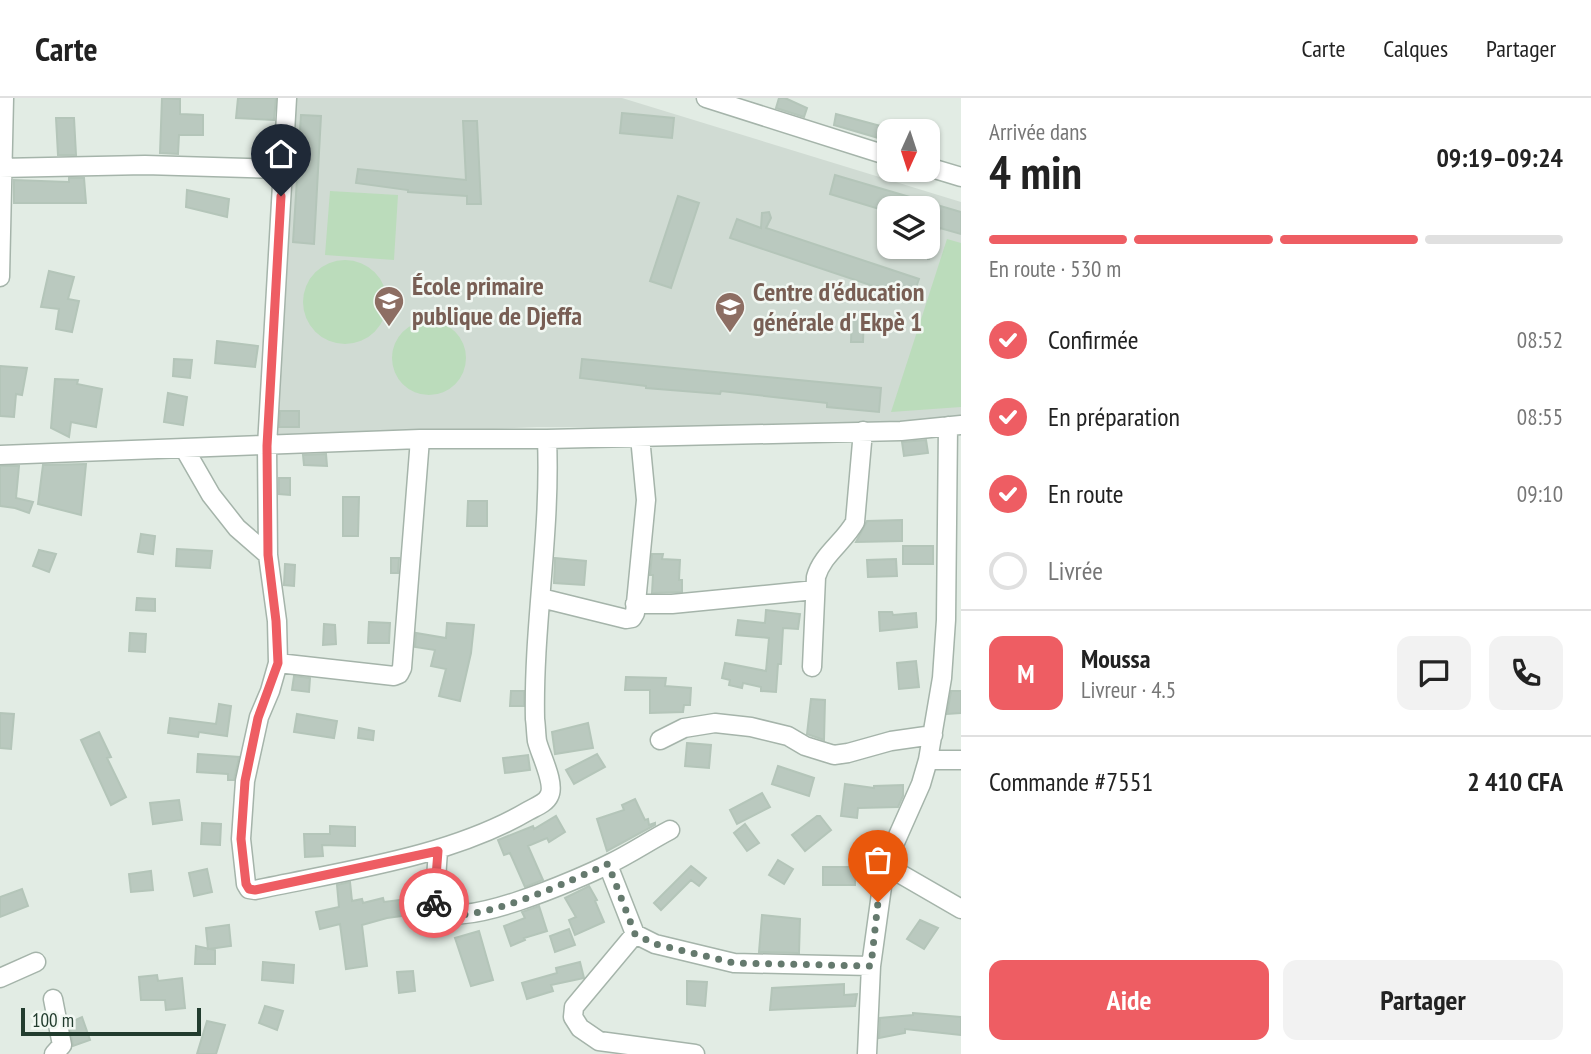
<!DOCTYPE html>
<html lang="fr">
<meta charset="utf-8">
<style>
:root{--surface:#fff;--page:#f2f2f2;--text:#222;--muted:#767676;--line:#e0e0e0;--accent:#ee5d63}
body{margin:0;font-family:"PT Sans Narrow",sans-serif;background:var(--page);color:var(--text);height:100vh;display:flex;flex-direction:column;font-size:26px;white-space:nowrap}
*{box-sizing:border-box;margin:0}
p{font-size:23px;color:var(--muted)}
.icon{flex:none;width:38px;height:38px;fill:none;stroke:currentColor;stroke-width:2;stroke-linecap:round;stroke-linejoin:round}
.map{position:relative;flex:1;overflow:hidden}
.details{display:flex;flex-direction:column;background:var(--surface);width:630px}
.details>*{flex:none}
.needle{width:46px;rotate:183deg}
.controls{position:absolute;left:877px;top:21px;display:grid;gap:14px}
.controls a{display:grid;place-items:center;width:63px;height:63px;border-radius:14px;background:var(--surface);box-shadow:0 2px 5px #0004;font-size:35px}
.scale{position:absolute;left:21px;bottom:18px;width:180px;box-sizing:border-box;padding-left:7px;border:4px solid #223c2e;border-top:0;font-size:19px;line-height:24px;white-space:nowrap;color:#223c2e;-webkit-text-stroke:5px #f2f8f3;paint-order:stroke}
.pin{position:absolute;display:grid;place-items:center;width:60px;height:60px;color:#fff;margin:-72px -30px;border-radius:50% 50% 50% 0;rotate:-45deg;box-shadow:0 0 7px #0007}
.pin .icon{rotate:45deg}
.courier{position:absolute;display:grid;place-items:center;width:70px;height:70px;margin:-35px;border:5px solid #ee5d63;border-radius:50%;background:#fff;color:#222;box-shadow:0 2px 9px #0007}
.headline em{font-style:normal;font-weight:700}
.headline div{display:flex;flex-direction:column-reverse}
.headline{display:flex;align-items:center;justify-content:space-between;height:119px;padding:0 28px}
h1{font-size:46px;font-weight:700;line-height:52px}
.bar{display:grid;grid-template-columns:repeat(4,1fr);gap:10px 7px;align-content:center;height:84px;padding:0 28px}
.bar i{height:9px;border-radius:5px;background:var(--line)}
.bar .current{background:var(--accent)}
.bar p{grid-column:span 4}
.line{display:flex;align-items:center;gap:18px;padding:0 28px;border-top:2px solid var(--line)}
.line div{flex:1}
.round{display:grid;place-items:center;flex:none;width:74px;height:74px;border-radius:14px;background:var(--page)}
ol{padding:0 28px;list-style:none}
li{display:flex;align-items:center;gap:21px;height:77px}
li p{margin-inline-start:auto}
li .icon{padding:7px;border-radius:50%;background:var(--accent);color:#fff;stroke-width:4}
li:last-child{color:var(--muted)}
li i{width:38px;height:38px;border:4px solid var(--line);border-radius:50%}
.cta{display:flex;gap:14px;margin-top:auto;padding:14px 28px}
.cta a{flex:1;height:80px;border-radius:14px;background:var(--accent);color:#fff;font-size:28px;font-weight:700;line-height:80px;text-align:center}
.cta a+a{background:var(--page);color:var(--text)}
header{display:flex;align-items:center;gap:42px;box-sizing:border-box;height:98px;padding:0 35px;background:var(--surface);border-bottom:2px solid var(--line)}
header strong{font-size:33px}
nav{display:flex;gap:38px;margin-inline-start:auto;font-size:24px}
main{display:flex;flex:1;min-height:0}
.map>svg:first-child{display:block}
.built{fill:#d0dbd3;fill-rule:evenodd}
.green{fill:#bbdcbb}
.building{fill:#bac9bf;stroke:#b4c5b9;stroke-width:2}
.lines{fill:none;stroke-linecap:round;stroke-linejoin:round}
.minor-casing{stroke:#a5b4aa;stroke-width:21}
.minor{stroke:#fff;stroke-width:18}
.done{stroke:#657a6e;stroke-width:7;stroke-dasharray:0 12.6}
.route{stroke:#ee5d63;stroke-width:9}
.labels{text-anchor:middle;stroke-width:5;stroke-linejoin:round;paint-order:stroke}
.education-label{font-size:26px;font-weight:bold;fill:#785e54;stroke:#f2f8f3;text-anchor:start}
</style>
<header>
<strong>Carte</strong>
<nav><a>Carte</a><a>Calques</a><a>Partager</a></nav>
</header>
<main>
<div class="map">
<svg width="961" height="956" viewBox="0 0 961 956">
<rect width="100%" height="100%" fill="#e2ece4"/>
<path class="built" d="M291,0H622L961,104V323L892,330L537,329L274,341ZM889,110H928V149H889Z"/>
<path class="green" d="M330,93L398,97L394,162L325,157Z
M947,141L961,145V309L891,314Z
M303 204a42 42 0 1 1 84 0a42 42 0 1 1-84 0Z
M392 260a37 37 0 1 1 74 0a37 37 0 1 1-74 0Z"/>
<path class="building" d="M162,0L180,1V16L203,17V37H179L178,56L160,55Z
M238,0H276L274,22L236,20Z
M779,0H785L807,10L804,19L776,10Z
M622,15L674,20L672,40L620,35Z
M836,16L888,30L885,42L834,27Z
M301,17L321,18L314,146L293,144Z
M56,20H74L76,57H58Z
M463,23H477L481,106H467V98L408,94V92L356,85L358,71L466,82Z
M835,77L961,114V136L940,130L936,141L937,154L932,155L929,161H928V110H889V114L830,96Z
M69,80H84L86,105H14V82L69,84Z
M187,92L229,101L227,119L186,109Z
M678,98L699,105L671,190L650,183Z
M769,114L771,120L766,130L919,181L912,201L730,140L737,121L761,130L762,115Z
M49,173L74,179L68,201L79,203L72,234L56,231L59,211L41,209Z
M852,216H864L863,244H851Z
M217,243L258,248L255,269L215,265Z
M174,261L192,262L190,280L173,278Z
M582,261L881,290L879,314L827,309V305L721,293L720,296L646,290V288L580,280Z
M0,268L27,270L22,297L16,296L14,319L0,318Z
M55,281L78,282L77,286L102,291L96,329L71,324L69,339L51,330Z
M168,295L187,299L183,327L164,324Z
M280,313H299V329H279Z
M926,342L928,355L904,358L902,344Z
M326,356L327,368L304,367L303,357Z
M86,366L81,417L38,406L43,367Z
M0,368H19L16,400L33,404L29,415L15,410L0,408Z
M279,380H290V397L279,396Z
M343,399H359L358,438H343Z
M468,403H487V428H467Z
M902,422V443L856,444L867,423Z
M141,436L155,438L153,456L138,454Z
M903,448H933V466H903Z
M177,451L212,453L210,470L176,468Z
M39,452L56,456L49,474L33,468Z
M652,456H663L662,461L680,462L679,482H682V494L652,495L653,477H650Z
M391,460H399L398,475H391Z
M555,460L586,463L584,487L554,485Z
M896,461L897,478L868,479L867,462Z
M285,466L295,467L294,488L284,487Z
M137,500L155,501V513L136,512Z
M766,512L800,516L798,531L783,530L781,566H778L776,594L761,593V589L743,585L742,590L729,587L730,582L722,580L725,565L766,573L769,540L736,537L738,522L765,525Z
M879,514H892L893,517L916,515L917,529L880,533Z
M369,524L390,525L389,545H368Z
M447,525L474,527L471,555L460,603L439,598L446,571L431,568L435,552L415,549L416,535L446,540Z
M324,526L335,527L336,546L323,547Z
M130,535L146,536L145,554L129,553Z
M916,563L919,589L899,591L897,565Z
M294,578L310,580L309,594L292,592Z
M626,579L666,580L665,588L691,590L690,607H684L683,614L650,615V592H625Z
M511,593H524V608H510Z
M951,593H961V615L947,616Z
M811,601L825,602L824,642L807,636Z
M219,606L231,608L227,638L199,634L198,639L168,635L170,620L216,626Z
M0,615L14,616L11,651L0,650Z
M297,616L337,623L334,640L294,634Z
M588,625L593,650L555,656L552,634Z
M359,630L374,633L373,642L358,640Z
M99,634L111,659L107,660L126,699L111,707L81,642Z
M687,645L711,647L709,670L685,668Z
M198,656L239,659L234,682H228V676L197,674Z
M597,656L605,669L574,686L566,672Z
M528,657L530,672L505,675L503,660Z
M778,668L814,680L809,698L772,686Z
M845,686L874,690V688L903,687V698L898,709L858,710L857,720L841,718Z
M762,695L770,709L737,726L730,712Z
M635,701L645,722L648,721L649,727L655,725V727L607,753L597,721L624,712L622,707Z
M179,702L182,722L153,726L150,705Z
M556,718L565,734L549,744L547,740L528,748L543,782L525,789L510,755L504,757L498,742L533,728L534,731Z
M817,718H820L831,732L805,753L792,737Z
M202,725L221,726L220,747L201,746Z
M745,726L759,745L747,753L734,735Z
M330,728L355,729V748L322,747L323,758L305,759L304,736H330Z
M778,762L793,771L784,786L769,777Z
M691,768L706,780L699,788L691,782L661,812L654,805Z
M823,769H855V787H823Z
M207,771L212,794L194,798L189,775Z
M151,773L153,792L131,794L129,776Z
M350,784L352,803L362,801L363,805L383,800L384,804L423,799L425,815L387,820L362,827L367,868L346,871L340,826L320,831L316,814L339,809L337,787Z
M589,788L597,802L595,803L604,824L575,837L569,822L576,819L565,800Z
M22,791L28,808L0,819V799Z
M539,808L547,833L524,840L525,842L511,848L504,828L525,820L522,814Z
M762,817L800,821L799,855L759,854Z
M920,822L938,830L924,851L907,841Z
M229,827L231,848L208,851L206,830Z
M569,831L575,847L555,854L550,838Z
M479,833L493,882L471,888L455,840Z
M196,848L215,852V866H195Z
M263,864L294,867L293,885L262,882Z
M580,864L584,880L551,887L553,893L527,901L522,885L557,875L556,870Z
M413,873L415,893L399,895L397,874Z
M157,877L158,883L182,880L185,910L166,912L165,902H141L139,879Z
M687,883L707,884L705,908L687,906Z
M844,886V897L857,896L855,908L770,912L772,890Z
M265,908L283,913L277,932L259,925Z
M913,915L961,919V937L905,931V935L879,940L880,920L913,917Z
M82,919L90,942L73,948L69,925Z
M207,923L225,927L216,956H197Z"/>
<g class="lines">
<g class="minor-casing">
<path id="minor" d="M287,0L267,348L268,457L277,523L278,565L270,593L259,619L245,683L241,741L246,786L249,791L255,792C343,773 450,759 528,713C535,709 546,705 549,698C556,686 540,656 537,643C536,636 536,628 535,621C533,528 551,435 547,341
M706,0L889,58
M928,69L961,79
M0,70L145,67L283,71
M0,179L4,0
M184,350L211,397L237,430L268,457
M0,357L420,341H547L901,333L961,327
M541,500L626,521L632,520L635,515L646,402L640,339
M635,506H672L815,492
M278,565L394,578L399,576L402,570L420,341
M812,569L816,479C822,457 844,444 855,424L863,333
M660,642L684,630L715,625L751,629L788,638L805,648L834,657L848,655L891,643L933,637
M928,662H961
M438,753L434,808C451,838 583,779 609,766C630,756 649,743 670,732
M608,767L635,836L655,846L734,865L871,868
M885,767L961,811
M635,836L574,909L573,919L580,930L599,943L695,956
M0,880L36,864
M53,901L62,947L54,956
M867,956L871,868L885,767L921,686L928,662L942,580L946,522L948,328"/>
</g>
<use href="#minor" class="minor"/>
</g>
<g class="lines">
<path class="done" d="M434,805L437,814C475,829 571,782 608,766L635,836L655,846L734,865L871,868L878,804"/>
<path class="route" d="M281,98L267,348L268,457L276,523L278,565L258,620L245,683L241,741L246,786L249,791L255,792L438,753L434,805"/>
</g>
<defs>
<g id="school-pin" transform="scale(1.575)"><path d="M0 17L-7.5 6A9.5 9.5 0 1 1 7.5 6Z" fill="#8d6e63" stroke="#f2f8f3"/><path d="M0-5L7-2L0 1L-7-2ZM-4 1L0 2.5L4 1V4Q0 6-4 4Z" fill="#fff"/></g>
<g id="university-pin" transform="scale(1.575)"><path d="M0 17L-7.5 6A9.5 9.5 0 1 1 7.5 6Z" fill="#8d6e63" stroke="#f2f8f3"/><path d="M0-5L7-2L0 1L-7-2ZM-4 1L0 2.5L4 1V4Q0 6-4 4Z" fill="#fff"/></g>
</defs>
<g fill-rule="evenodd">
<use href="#school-pin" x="389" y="203"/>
<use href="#university-pin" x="730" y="209"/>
</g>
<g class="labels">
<g class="education-label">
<text x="412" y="197">École primaire<tspan x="412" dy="30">publique de Djeffa</tspan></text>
<text x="753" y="203">Centre d'éducation<tspan x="753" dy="30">générale d' Ekpè 1</tspan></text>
</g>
</g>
</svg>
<div class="controls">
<a><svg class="needle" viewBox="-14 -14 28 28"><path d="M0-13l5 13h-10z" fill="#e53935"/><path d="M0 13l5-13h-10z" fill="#767676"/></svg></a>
<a><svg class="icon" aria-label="layers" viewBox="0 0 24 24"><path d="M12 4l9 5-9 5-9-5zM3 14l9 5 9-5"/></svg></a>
</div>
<div class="scale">100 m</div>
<div class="pin" style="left:878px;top:804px;background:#ea580c"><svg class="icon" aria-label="bag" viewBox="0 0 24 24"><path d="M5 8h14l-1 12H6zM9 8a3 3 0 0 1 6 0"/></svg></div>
<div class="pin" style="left:281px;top:98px;background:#1f2937"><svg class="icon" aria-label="home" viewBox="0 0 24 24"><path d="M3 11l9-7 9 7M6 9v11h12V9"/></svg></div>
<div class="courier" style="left:434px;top:805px"><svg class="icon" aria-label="bike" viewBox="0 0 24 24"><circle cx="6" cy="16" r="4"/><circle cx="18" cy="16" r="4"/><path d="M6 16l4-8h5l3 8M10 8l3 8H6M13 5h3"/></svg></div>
</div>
<section class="details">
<div class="headline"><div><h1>4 min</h1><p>Arrivée dans</p></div><em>09:19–09:24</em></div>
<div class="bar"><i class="current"></i><i class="current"></i><i class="current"></i><i></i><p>En route · 530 m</p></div>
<ol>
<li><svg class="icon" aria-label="check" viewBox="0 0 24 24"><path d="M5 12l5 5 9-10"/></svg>Confirmée<p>08:52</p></li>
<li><svg class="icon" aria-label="check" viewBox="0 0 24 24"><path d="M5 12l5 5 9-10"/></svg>En préparation<p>08:55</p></li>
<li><svg class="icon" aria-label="check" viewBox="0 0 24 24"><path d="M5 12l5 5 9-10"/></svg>En route<p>09:10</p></li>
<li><i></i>Livrée</li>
</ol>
<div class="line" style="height:126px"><b class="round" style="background:var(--accent);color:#fff">M</b><div><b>Moussa</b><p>Livreur · 4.5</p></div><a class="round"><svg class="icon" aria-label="chat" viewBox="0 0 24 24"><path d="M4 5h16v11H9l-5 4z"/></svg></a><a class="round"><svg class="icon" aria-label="phone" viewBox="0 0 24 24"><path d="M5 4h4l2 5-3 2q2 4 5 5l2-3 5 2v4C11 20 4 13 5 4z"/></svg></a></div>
<div class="line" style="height:91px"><div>Commande #7551</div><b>2 410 CFA</b></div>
<div class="cta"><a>Aide</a><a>Partager</a></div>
</section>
</main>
